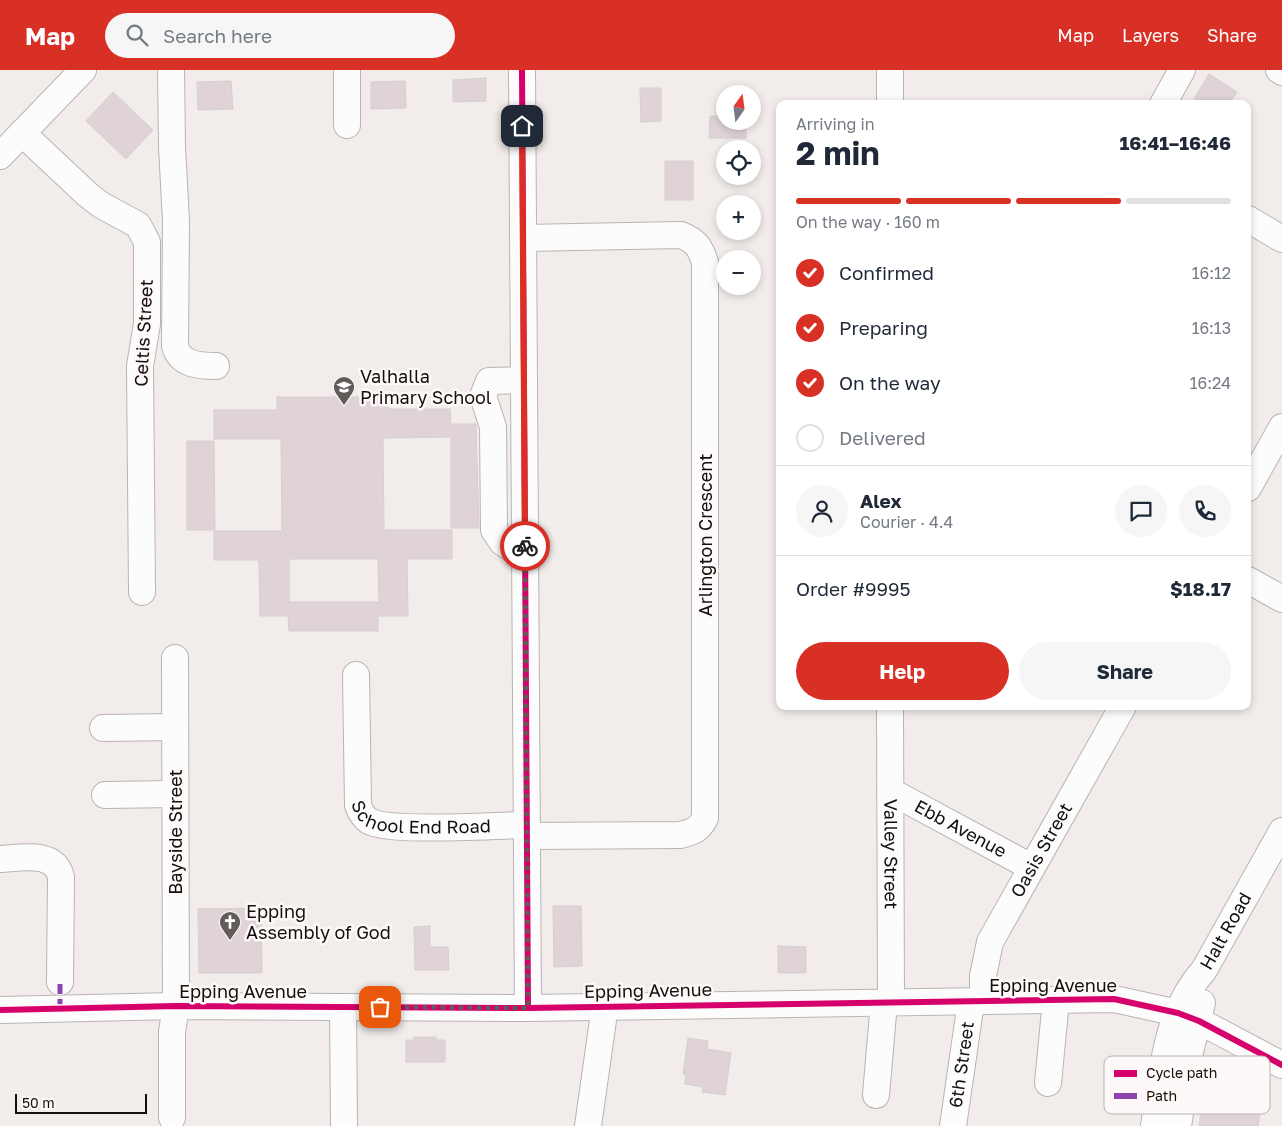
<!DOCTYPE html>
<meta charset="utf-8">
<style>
:root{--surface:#fff;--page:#f6f6f7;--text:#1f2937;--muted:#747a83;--line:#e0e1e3;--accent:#d93025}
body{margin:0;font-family:"Golos Text",sans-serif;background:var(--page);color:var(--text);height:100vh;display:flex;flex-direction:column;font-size:19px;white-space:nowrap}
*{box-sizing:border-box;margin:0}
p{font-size:16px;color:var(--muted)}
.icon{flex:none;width:28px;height:28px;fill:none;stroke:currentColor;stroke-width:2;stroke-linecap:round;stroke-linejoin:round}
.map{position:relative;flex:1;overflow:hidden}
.sheet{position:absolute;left:776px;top:30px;width:475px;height:610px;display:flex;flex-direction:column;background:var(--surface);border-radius:10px;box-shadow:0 2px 8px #0003}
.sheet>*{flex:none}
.needle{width:32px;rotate:14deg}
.tools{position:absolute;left:716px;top:15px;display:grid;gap:10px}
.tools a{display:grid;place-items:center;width:45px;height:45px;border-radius:50%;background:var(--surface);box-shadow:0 2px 8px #0003;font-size:25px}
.scale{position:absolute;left:15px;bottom:12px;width:132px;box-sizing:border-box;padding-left:5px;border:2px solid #130f0d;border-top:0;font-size:14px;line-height:18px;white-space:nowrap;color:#130f0d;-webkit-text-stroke:4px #fef9f8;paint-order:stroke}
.pin{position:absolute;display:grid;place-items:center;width:42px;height:42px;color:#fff;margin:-21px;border-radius:10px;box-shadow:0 2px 8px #0006}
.courier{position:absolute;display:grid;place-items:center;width:50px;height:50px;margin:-25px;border:4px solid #d93025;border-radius:50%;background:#fff;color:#222;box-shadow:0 1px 6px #0007}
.head em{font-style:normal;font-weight:700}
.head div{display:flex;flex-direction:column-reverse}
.head{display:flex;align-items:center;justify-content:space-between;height:85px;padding:0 20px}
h1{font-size:32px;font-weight:700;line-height:38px}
.bar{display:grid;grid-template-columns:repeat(4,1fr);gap:8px 5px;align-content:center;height:60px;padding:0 20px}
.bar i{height:6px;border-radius:4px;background:var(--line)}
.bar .active{background:var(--accent)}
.bar p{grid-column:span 4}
.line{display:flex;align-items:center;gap:12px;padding:0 20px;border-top:1px solid var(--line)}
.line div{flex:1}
.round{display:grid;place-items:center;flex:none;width:52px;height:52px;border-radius:26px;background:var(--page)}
ol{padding:0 20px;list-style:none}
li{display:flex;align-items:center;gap:15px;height:55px}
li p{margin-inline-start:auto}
li .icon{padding:5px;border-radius:50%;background:var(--accent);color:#fff;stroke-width:4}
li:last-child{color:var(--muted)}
li i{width:28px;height:28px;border:2px solid var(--line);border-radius:50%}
.cta{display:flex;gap:10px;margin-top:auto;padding:10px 20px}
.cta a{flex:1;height:58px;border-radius:30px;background:var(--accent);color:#fff;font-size:20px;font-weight:700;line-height:58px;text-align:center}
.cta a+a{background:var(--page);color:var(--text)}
header{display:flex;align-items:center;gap:30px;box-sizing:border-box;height:70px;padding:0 25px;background:var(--accent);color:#fff}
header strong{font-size:24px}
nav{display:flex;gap:28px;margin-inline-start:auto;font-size:18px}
.search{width:350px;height:45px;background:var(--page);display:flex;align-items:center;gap:12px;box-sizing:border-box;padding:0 18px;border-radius:28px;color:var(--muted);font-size:19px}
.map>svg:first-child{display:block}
.building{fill:#dfd3d7;stroke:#d4d0d0;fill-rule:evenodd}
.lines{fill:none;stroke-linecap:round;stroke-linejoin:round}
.minor-casing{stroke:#b9b4b3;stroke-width:28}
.minor{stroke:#fdfcfc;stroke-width:26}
.quiet{stroke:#8e44ad;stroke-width:5;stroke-dasharray:10 5;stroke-linecap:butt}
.cycleway-casing{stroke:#fef9f8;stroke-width:9}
.cycleway{stroke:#d6006c;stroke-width:6}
.done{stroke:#615c5a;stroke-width:5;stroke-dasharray:0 9}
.route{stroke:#d93025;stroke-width:6}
.labels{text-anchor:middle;stroke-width:5;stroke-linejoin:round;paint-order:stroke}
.street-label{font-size:18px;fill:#130f0d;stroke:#fef9f8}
.poi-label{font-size:18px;fill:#130f0d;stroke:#fef9f8;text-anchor:start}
.key{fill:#fef9f8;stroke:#b8b3b2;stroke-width:1}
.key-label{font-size:14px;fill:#130f0d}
</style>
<header>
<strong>Map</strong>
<div class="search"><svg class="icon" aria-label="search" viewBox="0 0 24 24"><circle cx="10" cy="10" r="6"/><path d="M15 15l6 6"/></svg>Search here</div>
<nav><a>Map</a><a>Layers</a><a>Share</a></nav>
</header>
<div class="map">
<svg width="1282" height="1056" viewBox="0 0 1282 1056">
<rect width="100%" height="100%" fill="#f2ecea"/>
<path class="building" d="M1209,4L1237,22L1229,34H1202L1194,29Z
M486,8V31L453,32V10Z
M231,11L233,39L198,40L197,12Z
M405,11L406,38L371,39V12Z
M640,18H661V51L641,52Z
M113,22L153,60L126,89L86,51Z
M710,46H725V51H746V68H709Z
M665,91H693V130H665Z
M277,327H388V339H450L451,354H476L479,458H451V367L383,368L384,460H452V489H407L408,546H378V561H289L288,546H260L259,490H214V461H282L281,369H214V340H277ZM289,489H378L379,532H289Z
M187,371H214L215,460H187Z
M553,836H581L582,896L554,897Z
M261,838L262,903H199L198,839Z
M430,856V877H448L449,900H415L414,857Z
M778,876L806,877V903H778Z
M414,967H436V970H445V992H406V970H414Z
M688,968L708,971L707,979L731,983L725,1025L702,1022L703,1017L685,1014L686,1005L683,1004Z
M1206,1006L1245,1012V1019L1263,1021L1258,1056H1199Z"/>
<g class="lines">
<g class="minor-casing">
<g id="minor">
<path d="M171,0L172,77L176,151L175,276C180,295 200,296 216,296"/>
<path d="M522,0L528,938"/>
<path d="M1279,0L1282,2"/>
<path d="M890,34V0"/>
<path d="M1163,34L1182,0"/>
<path d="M347,55V0"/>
<path d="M22,63L88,125L101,135L138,155L147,172V254L140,296L142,522"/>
<path d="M0,86L83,0"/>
<path d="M1248,149L1282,169"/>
<path d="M523,168L681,165C696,171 700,177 705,192V748C699,760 693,762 680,765L527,766"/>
<path d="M524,310L489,311L483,326L493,357L494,460L502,472L525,487"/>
<path d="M1248,418L1282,357"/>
<path d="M1248,510L1282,529"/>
<path id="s1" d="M356,605L358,735C360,741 363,747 369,751C389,763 497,755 527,755"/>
<path id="s2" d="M890,636L891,932"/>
<path d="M103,658L175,657"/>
<path id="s3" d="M890,721L1031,797"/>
<path d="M105,725L175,724"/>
<path d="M0,789C21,788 55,780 61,807L60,912"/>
<path id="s4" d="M983,931V906L990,872L1123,636"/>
<path d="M343,937L344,1056"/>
<path d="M0,940L176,936L528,938L1114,929L1178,943L1199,951L1282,995"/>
<path d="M1048,1013L1056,930"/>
<path d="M876,1025L884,932"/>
<path d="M172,1048V962L176,936L175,588"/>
<path d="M588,1056L605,936"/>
<path id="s5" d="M953,1056L971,932"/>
<path id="s6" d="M1154,1056C1162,1002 1166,942 1204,900L1282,761"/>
<path d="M1178,1056L1189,986L1202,933"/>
</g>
</g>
<use href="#minor" class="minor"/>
<path class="quiet" d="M60,939V912"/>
<g class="cycleway-casing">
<path id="cycleway" d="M522,0L528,938
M0,940L176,936L528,938L1114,929L1178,943L1199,951L1282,995"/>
</g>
<use href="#cycleway" class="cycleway"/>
</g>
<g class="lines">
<path class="done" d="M380,937L528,938L525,476"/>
<path class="route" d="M522,56L525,476"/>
</g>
<defs>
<g id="school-pin" transform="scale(1.125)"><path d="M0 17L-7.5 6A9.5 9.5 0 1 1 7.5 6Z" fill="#615c5a" stroke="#fef9f8"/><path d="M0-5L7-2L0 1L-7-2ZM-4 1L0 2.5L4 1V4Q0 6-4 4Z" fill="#fff"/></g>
<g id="church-pin" transform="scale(1.125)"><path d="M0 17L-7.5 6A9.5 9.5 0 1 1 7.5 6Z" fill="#615c5a" stroke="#fef9f8"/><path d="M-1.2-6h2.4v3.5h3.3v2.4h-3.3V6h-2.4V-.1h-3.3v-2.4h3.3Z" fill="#fff"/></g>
</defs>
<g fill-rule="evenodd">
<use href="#school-pin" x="344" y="317"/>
<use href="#church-pin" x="230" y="852"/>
</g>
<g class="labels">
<g class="street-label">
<text transform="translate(144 263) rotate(-87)" y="6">Celtis Street</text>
<text transform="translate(706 465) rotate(-90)" y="6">Arlington Crescent</text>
<text dy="6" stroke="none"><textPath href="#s1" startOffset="199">School End Road</textPath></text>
<text dy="6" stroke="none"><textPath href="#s3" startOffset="80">Ebb Avenue</textPath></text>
<text transform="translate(176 762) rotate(-90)" y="6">Bayside Street</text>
<text dy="6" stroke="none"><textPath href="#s4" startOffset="165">Oasis Street</textPath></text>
<text dy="6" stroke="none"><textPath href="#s2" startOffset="148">Valley Street</textPath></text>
<text dy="6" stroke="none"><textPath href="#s6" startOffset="211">Halt Road</textPath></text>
<text x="1053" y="922">Epping Avenue</text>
<text transform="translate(648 921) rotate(-1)" y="6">Epping Avenue</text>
<text x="243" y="928">Epping Avenue</text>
<text dy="6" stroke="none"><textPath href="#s5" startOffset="62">6th Street</textPath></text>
</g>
<g class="poi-label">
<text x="360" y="313">Valhalla<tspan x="360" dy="21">Primary School</tspan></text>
<text x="246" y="848">Epping<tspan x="246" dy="21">Assembly of God</tspan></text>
</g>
</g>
<rect x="1104" y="986" width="166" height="58" rx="8" class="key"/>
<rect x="1114" y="1000" width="23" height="7" fill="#d6006c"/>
<rect x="1114" y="1023" width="23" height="6" fill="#8e44ad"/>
<g class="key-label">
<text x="1146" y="1008">Cycle path</text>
<text x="1146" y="1031">Path</text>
</g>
</svg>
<div class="tools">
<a><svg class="needle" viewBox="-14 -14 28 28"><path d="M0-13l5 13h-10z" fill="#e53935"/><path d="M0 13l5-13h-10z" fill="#747a83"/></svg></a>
<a><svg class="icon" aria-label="locate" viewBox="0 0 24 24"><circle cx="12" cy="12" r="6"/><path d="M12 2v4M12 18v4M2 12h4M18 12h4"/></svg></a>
<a>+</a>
<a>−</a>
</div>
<div class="scale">50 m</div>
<div class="pin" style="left:380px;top:937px;background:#ea580c"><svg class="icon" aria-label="bag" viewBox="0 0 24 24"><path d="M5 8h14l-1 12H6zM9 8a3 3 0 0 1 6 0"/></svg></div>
<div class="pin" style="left:522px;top:56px;background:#1f2937"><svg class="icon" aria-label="home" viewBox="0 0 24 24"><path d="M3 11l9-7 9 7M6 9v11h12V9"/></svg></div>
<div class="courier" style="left:525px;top:476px"><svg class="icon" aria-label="bike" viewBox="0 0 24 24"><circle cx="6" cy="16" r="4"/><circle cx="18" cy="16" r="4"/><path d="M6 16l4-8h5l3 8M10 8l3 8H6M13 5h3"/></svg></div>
<section class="sheet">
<div class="head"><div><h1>2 min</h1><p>Arriving in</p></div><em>16:41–16:46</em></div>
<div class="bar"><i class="active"></i><i class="active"></i><i class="active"></i><i></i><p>On the way · 160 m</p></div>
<ol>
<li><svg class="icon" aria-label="check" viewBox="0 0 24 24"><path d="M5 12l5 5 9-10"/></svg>Confirmed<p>16:12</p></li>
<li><svg class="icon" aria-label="check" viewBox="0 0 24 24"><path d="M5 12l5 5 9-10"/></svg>Preparing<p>16:13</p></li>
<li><svg class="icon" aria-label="check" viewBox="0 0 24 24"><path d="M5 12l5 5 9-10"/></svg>On the way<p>16:24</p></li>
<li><i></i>Delivered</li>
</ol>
<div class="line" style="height:90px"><a class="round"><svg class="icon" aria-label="person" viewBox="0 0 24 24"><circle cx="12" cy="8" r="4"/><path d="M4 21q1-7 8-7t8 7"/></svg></a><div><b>Alex</b><p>Courier · 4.4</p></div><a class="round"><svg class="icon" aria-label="chat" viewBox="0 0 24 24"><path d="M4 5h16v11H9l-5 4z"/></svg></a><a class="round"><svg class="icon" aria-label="phone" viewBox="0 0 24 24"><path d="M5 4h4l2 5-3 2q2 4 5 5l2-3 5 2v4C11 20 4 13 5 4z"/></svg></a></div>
<div class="line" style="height:65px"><div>Order #9995</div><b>$18.17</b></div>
<div class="cta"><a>Help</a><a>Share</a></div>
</section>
</div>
